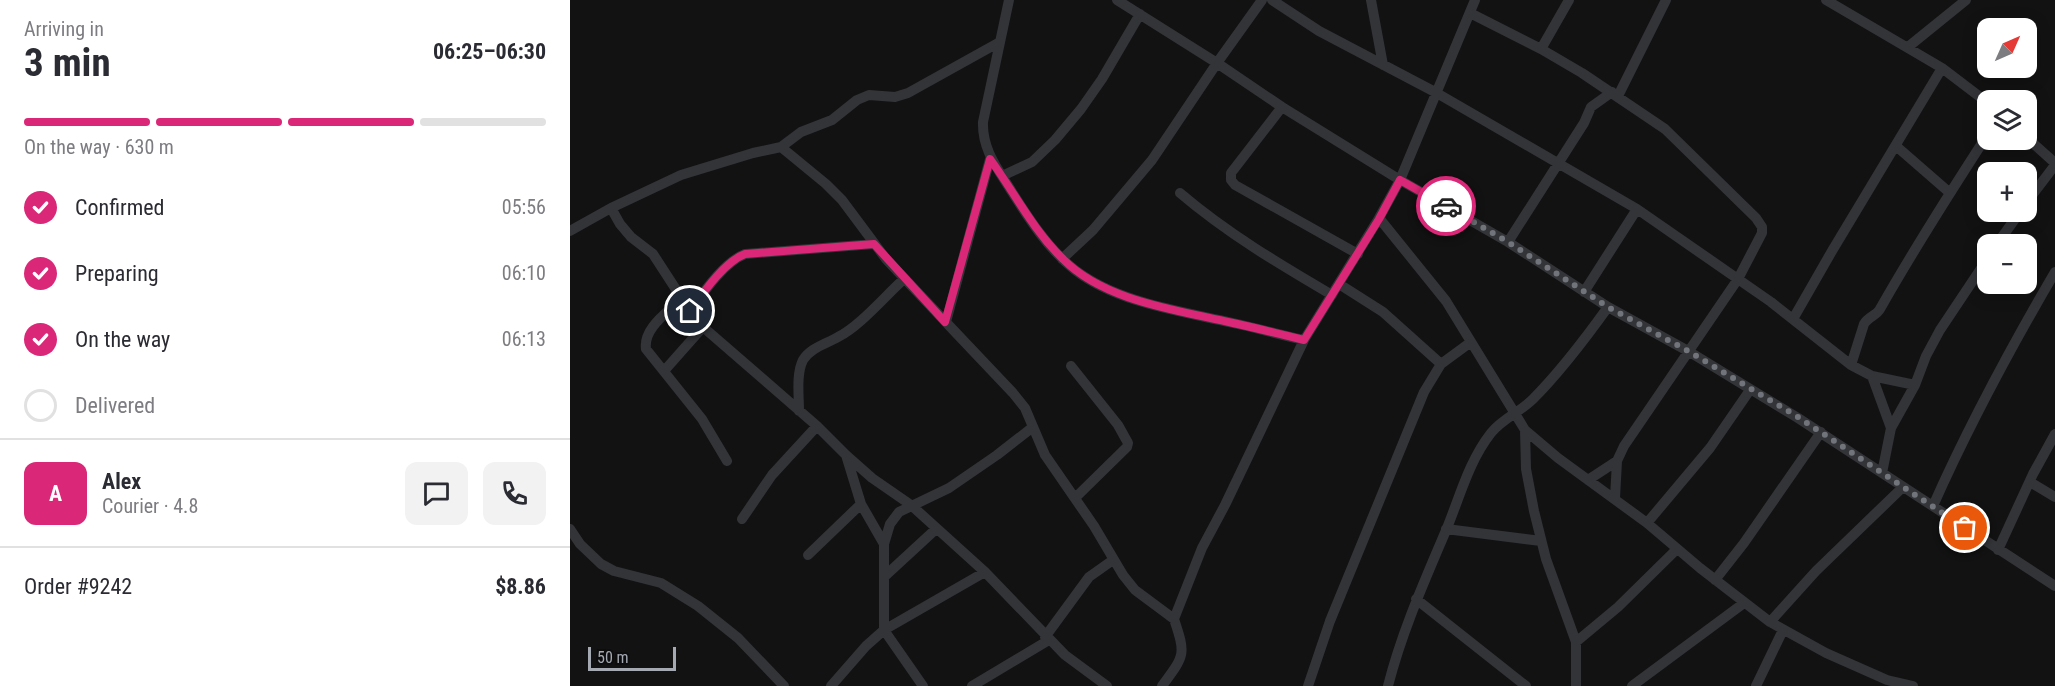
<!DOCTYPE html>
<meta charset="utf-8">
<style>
:root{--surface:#fff;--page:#f2f2f3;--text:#2b2b33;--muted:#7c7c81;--line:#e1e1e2;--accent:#db2777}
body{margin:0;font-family:"Roboto Condensed",sans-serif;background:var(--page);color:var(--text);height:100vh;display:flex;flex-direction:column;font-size:22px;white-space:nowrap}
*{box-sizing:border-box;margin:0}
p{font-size:20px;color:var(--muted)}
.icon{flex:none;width:33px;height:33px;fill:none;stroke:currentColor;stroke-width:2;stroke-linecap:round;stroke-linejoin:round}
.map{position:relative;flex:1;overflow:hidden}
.sheet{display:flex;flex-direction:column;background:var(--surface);width:570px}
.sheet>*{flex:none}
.needle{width:39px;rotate:45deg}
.controls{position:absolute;left:1407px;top:18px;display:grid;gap:12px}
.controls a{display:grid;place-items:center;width:60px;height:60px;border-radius:12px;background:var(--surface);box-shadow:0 3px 15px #0003;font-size:30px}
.scale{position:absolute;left:18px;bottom:15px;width:88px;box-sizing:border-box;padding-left:6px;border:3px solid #a4a9b2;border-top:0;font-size:16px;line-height:21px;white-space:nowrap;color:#a4a9b2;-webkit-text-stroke:4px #0d0d0e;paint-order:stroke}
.pin{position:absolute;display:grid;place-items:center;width:51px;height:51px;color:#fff;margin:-26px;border:3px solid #fff;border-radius:50%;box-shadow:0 2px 6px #0007}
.courier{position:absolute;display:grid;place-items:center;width:60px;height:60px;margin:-30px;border:4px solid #db2777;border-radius:50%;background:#fff;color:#222;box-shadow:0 2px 8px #0007}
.head em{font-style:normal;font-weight:700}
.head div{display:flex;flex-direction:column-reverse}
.head{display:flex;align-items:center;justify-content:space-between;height:102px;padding:0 24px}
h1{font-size:39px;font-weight:700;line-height:45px}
.bar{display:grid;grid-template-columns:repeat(4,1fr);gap:9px 6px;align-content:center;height:72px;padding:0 24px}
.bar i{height:8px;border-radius:4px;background:var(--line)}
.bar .selected{background:var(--accent)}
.bar p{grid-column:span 4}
.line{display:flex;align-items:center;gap:15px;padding:0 24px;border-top:2px solid var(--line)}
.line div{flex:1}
.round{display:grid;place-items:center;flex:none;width:63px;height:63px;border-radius:12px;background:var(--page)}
ol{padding:0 24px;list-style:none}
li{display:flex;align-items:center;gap:18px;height:66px}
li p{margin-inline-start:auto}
li .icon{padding:6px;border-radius:50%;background:var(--accent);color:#fff;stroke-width:4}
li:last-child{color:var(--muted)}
li i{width:33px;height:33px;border:3px solid var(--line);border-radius:50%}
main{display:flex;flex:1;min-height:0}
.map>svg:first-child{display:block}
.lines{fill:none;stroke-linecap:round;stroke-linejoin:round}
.street{stroke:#333438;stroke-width:10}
.done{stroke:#71747a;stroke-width:6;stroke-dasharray:0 10.8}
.route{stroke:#db2777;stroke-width:8}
</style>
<main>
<section class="sheet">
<div class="head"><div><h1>3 min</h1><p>Arriving in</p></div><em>06:25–06:30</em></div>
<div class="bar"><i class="selected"></i><i class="selected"></i><i class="selected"></i><i></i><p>On the way · 630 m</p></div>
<ol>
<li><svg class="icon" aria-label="check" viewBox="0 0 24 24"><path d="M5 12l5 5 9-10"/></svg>Confirmed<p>05:56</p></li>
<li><svg class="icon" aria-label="check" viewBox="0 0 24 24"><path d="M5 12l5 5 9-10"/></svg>Preparing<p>06:10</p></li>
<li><svg class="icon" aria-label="check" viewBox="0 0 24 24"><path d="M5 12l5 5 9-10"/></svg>On the way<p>06:13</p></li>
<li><i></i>Delivered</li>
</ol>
<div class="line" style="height:108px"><b class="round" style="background:var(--accent);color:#fff">A</b><div><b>Alex</b><p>Courier · 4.8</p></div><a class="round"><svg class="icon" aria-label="chat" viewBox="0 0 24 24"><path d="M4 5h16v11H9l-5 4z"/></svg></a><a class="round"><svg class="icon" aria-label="phone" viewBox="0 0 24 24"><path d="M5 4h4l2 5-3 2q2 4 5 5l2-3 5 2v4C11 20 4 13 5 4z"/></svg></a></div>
<div class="line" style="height:78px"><div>Order #9242</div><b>$8.86</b></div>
</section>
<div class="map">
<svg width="1485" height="686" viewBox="0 0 1485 686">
<rect width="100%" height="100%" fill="#121213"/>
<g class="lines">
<path class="street" d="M439,0L413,122C412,150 428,169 442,192C459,219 479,250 505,270C548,303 611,311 663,323C687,328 710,335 734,340
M547,0L647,63L712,107L830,180L938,242L1038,307L1118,351L1228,418L1485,586
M702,0L749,31L865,92L1067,209L1201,302L1281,365L1302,376L1345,385
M801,0L813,65
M1256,0L1372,68L1418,103
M900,13L971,49L1012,73L1095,129L1186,218L1192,227V233L1168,279L1054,446L1047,461L1045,498
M1338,47L1396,0
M971,49L999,0
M1048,96L1096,0
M712,107L661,173V180L665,185L788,254
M1456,137L1485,163
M1326,146L1380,193
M211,147L256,184L272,200L316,259L443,393L455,408L475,455L524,526L553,575L565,590L604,619
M432,176L462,162L485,140L511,109L532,79L570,14
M610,193C657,233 709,264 762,295
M1456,203L1485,165
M41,208L50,224L61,237L83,254L120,311L133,327L247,426L276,455L302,478L341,505L415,572L495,655L537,686
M809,218L876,301L955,430L956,469L964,511L976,559L1006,642V686
M0,231L41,208L111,175L183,153L211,147L231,132L262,120L287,100L299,95L325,97L338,93L428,43
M938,242L1014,123L1021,107L1042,92
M1427,244L1450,212
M492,259L523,230L582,160L647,63L692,0
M769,284L813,312L871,364
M1014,292L1067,209
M112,298C98,312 73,328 76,349L132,419L157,461
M120,311C133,293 154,262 175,254L304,244
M1223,319L1262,251L1372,68
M376,322L420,159
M1281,365L1294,324C1298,317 1307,315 1310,309C1344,249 1381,191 1418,134
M501,366L548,425L558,443L557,447L505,498
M94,371L133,327
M1302,376L1321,428
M229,411C229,396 226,374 233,360C240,348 256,344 268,337C290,326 315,296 334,279
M955,430L988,458L1077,523L1130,568L1200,622L1256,653L1317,680L1343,686
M276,455L291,504L314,544V630L353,686
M1312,473L1321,428L1345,385L1356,356L1370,330L1418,258
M1018,480L1047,461
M1460,482L1485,497
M1363,506C1399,425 1440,349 1485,272
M172,519L202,475L247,426
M1077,523L1140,448L1180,390
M0,529L10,544L31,564L44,571L91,583L128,606L168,638L214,686
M876,529L971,541
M314,544L320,524L329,512L379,488L427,455L463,427
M1428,550L1463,474L1485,434
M238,555L291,504
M315,576L366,529
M1145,580L1174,543L1251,432
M846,599L956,686
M1200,622L1246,571L1333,487
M475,637L519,577L543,560
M1006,642L1048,607L1107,549
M261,686L296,646L314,630L415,572
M402,686L479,640
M592,686C615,655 616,655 604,619L632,548L655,505L734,340L809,218L830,180L905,0
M738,686L760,621L854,392L871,364L901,342
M818,686C832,631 855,580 877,528C890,496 899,461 921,433C932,419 950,412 963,399C991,371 1015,339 1038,307
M1062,686L1174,603
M1186,686L1213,630"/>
</g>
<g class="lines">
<path class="done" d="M876,206L938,242L1038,307L1118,351L1228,417L1395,528"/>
<path class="route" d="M120,311C133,293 154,262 175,254L304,244L375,322L420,159C444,192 463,230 493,259C534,301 607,310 663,323C686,328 710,334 734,340L809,219L830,180L876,206"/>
</g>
</svg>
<div class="controls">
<a><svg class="needle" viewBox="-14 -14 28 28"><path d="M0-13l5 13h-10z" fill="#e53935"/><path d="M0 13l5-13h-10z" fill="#7c7c81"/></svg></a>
<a><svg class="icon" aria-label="layers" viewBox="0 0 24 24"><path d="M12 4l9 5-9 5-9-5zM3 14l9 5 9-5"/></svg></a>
<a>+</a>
<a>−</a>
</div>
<div class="scale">50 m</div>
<div class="pin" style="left:1395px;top:528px;background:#ea580c"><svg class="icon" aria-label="bag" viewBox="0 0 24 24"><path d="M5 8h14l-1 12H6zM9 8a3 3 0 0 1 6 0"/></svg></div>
<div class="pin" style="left:120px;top:311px;background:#1f2937"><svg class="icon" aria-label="home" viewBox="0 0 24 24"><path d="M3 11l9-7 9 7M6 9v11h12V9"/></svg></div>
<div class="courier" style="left:876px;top:206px"><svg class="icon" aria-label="car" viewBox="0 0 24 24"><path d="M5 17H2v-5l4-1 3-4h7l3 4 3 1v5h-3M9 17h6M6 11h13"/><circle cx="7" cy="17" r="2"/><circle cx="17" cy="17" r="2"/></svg></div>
</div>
</main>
